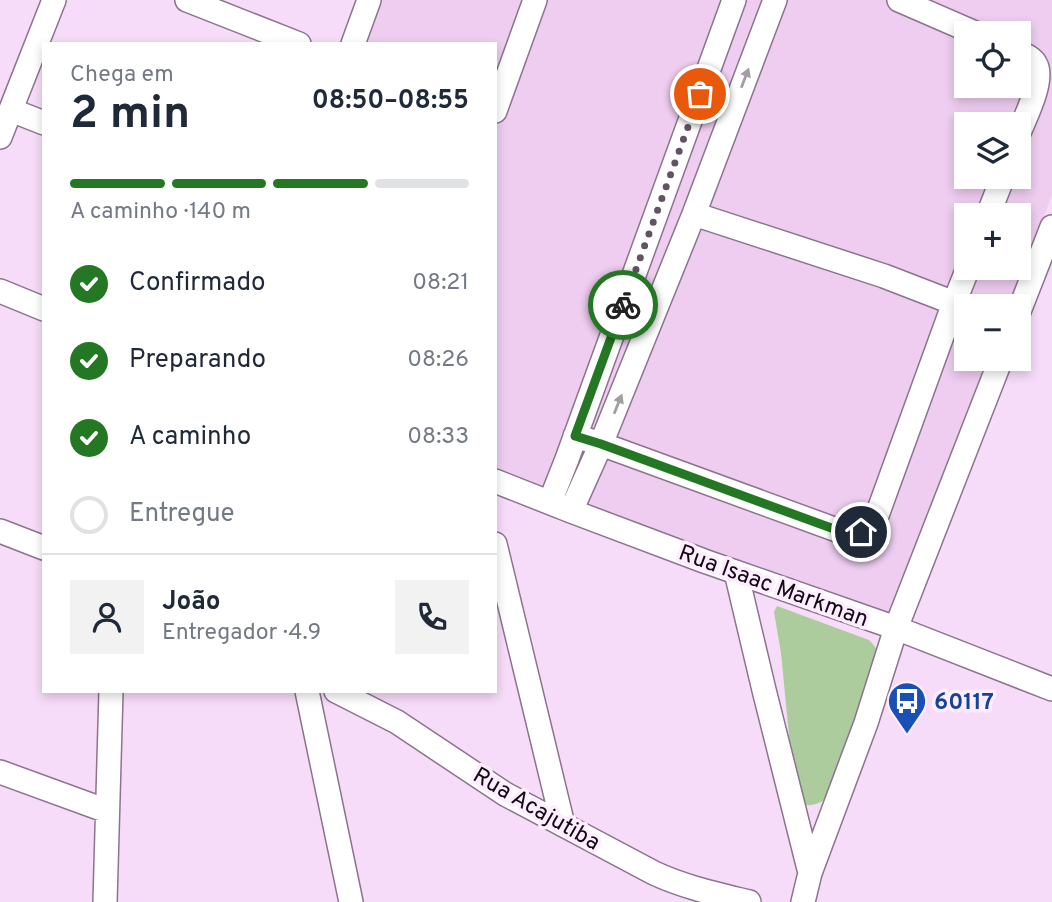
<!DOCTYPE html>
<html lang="pt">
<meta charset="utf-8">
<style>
:root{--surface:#fff;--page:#f2f2f3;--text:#1f2937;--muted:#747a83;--line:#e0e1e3;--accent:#257823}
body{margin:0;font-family:Overpass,sans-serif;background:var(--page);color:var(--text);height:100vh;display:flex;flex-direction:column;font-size:26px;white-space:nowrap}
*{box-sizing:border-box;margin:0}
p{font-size:23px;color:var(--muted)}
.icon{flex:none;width:38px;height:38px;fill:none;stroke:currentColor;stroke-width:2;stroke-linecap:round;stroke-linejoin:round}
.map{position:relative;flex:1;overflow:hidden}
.sheet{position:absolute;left:42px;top:42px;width:455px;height:651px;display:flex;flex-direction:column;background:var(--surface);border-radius:0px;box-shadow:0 4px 10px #0003}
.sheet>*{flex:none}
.buttons{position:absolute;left:954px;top:21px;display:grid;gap:14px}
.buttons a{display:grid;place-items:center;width:77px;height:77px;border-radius:0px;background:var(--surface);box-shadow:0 4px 10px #0003;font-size:35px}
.pin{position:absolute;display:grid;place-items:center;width:60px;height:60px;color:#fff;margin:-30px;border:4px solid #fff;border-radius:50%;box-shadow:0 2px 7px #0007}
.courier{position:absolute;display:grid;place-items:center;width:70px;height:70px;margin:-35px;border:5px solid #257823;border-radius:50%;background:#fff;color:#222;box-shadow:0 2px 9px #0007}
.overview em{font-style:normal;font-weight:700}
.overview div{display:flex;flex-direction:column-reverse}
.overview{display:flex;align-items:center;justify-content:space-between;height:119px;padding:0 28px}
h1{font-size:46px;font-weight:700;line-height:52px}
.bar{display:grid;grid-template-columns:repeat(4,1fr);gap:10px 7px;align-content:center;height:84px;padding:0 28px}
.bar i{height:9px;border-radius:5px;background:var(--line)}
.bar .current{background:var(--accent)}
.bar p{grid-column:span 4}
.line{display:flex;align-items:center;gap:18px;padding:0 28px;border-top:2px solid var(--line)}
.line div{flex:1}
.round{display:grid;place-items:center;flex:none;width:74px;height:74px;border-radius:0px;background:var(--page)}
ol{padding:0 28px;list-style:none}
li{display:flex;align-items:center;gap:21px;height:77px}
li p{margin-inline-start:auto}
li .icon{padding:7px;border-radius:50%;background:var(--accent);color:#fff;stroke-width:4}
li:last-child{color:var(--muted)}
li i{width:38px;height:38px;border:4px solid var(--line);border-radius:50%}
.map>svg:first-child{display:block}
.built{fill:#eecdf0;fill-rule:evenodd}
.green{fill:#accc9d}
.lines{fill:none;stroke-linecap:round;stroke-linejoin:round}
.minor-casing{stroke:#8c738e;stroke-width:26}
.minor{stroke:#fff;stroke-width:23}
.oneway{fill:#a19da1}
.done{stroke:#635464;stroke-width:7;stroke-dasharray:0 12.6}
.route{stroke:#257823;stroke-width:9}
.labels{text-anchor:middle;stroke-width:7;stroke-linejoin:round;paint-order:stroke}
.street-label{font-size:23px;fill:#130a14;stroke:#feedff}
.transit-label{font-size:23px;font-weight:bold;fill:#164399;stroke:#feedff;text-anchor:start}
</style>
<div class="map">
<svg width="1052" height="902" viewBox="0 0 1052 902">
<rect width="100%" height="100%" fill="#f7dcf9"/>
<path class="built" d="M367,0H1052V194L1012,306H966V359H993L896,628L495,479V44H350ZM966,33H1018V86H966ZM966,124H1018V177H966ZM966,215H1018V268H966Z"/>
<path class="green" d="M777,606L869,640C875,646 879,651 879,659L827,798C819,804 810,807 801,804L795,797L781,653L774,612Z"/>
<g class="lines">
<g class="minor-casing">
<path id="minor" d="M187,0L299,44
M899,0L975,33
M353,44L369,0
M1018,52C1025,55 1033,58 1036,65C1044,81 1025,118 1018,135
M11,110L44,123
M495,111L535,0
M0,137L54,0
M694,214L884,276L954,303L968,268
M988,215L1003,177
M0,291L44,309
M1018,314L1052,227
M575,436L601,444L845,533C861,532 867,532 876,518L954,303
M495,481L571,511L704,561L896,628L1052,689
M550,502L567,459L734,0
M571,511L601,444L694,214L775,0
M0,531L44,548
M495,544L563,825
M736,572L764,690L810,873
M307,691L351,902
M336,691L397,722L505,794L654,873C684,887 716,894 749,902
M0,772L107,811
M105,902L111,691
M803,902L810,873L866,723L896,628L1001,359"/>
</g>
<use href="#minor" class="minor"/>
</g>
<defs><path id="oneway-solid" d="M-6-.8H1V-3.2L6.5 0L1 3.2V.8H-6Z" transform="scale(1.75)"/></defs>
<g class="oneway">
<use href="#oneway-solid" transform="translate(745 78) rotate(-69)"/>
<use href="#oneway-solid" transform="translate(618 404) rotate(-68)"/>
</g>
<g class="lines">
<path class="done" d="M623,305L700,94"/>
<path class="route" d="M623,305L575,436L601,444L845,533L861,532"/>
</g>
<defs>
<g id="bus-pin" transform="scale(2.0125)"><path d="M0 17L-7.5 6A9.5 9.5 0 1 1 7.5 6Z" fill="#1a4fb4" stroke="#feedff"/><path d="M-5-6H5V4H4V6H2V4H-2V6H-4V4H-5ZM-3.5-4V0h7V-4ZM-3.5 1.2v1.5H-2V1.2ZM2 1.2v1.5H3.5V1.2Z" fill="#fff"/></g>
</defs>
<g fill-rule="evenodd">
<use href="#bus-pin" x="907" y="701"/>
</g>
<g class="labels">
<g class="street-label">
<text transform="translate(774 585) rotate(20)" y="8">Rua Isaac Markman</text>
<text transform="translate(537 808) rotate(30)" y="8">Rua Acajutiba</text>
</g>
<g class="transit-label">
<text x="934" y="709">60117</text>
</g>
</g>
</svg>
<div class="buttons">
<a><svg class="icon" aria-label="locate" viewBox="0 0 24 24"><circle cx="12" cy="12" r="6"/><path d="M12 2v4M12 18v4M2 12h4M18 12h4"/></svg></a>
<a><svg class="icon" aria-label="layers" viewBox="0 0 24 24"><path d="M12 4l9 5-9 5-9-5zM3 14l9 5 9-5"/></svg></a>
<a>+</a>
<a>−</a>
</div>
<div class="pin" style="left:700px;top:94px;background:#ea580c"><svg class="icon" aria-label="bag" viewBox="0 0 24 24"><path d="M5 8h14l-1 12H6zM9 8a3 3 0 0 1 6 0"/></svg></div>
<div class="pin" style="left:861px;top:532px;background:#1f2937"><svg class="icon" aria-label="home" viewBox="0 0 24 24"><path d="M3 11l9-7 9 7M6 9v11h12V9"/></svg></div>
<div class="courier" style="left:623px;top:305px"><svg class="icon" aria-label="bike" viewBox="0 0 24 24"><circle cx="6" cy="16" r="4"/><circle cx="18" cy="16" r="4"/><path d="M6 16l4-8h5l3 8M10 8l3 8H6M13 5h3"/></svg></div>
<section class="sheet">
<div class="overview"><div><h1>2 min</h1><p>Chega em</p></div><em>08:50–08:55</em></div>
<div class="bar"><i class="current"></i><i class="current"></i><i class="current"></i><i></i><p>A caminho · 140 m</p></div>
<ol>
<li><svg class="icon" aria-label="check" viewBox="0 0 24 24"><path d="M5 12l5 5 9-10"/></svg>Confirmado<p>08:21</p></li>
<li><svg class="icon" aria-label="check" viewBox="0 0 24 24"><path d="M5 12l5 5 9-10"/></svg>Preparando<p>08:26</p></li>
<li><svg class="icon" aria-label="check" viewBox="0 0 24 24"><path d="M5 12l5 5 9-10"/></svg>A caminho<p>08:33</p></li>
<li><i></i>Entregue</li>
</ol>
<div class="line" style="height:126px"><a class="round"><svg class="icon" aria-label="person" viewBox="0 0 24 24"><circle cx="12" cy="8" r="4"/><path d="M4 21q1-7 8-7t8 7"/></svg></a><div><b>João</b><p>Entregador · 4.9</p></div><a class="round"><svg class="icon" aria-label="phone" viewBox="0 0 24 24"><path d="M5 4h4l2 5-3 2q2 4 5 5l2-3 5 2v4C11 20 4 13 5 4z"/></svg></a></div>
</section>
</div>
